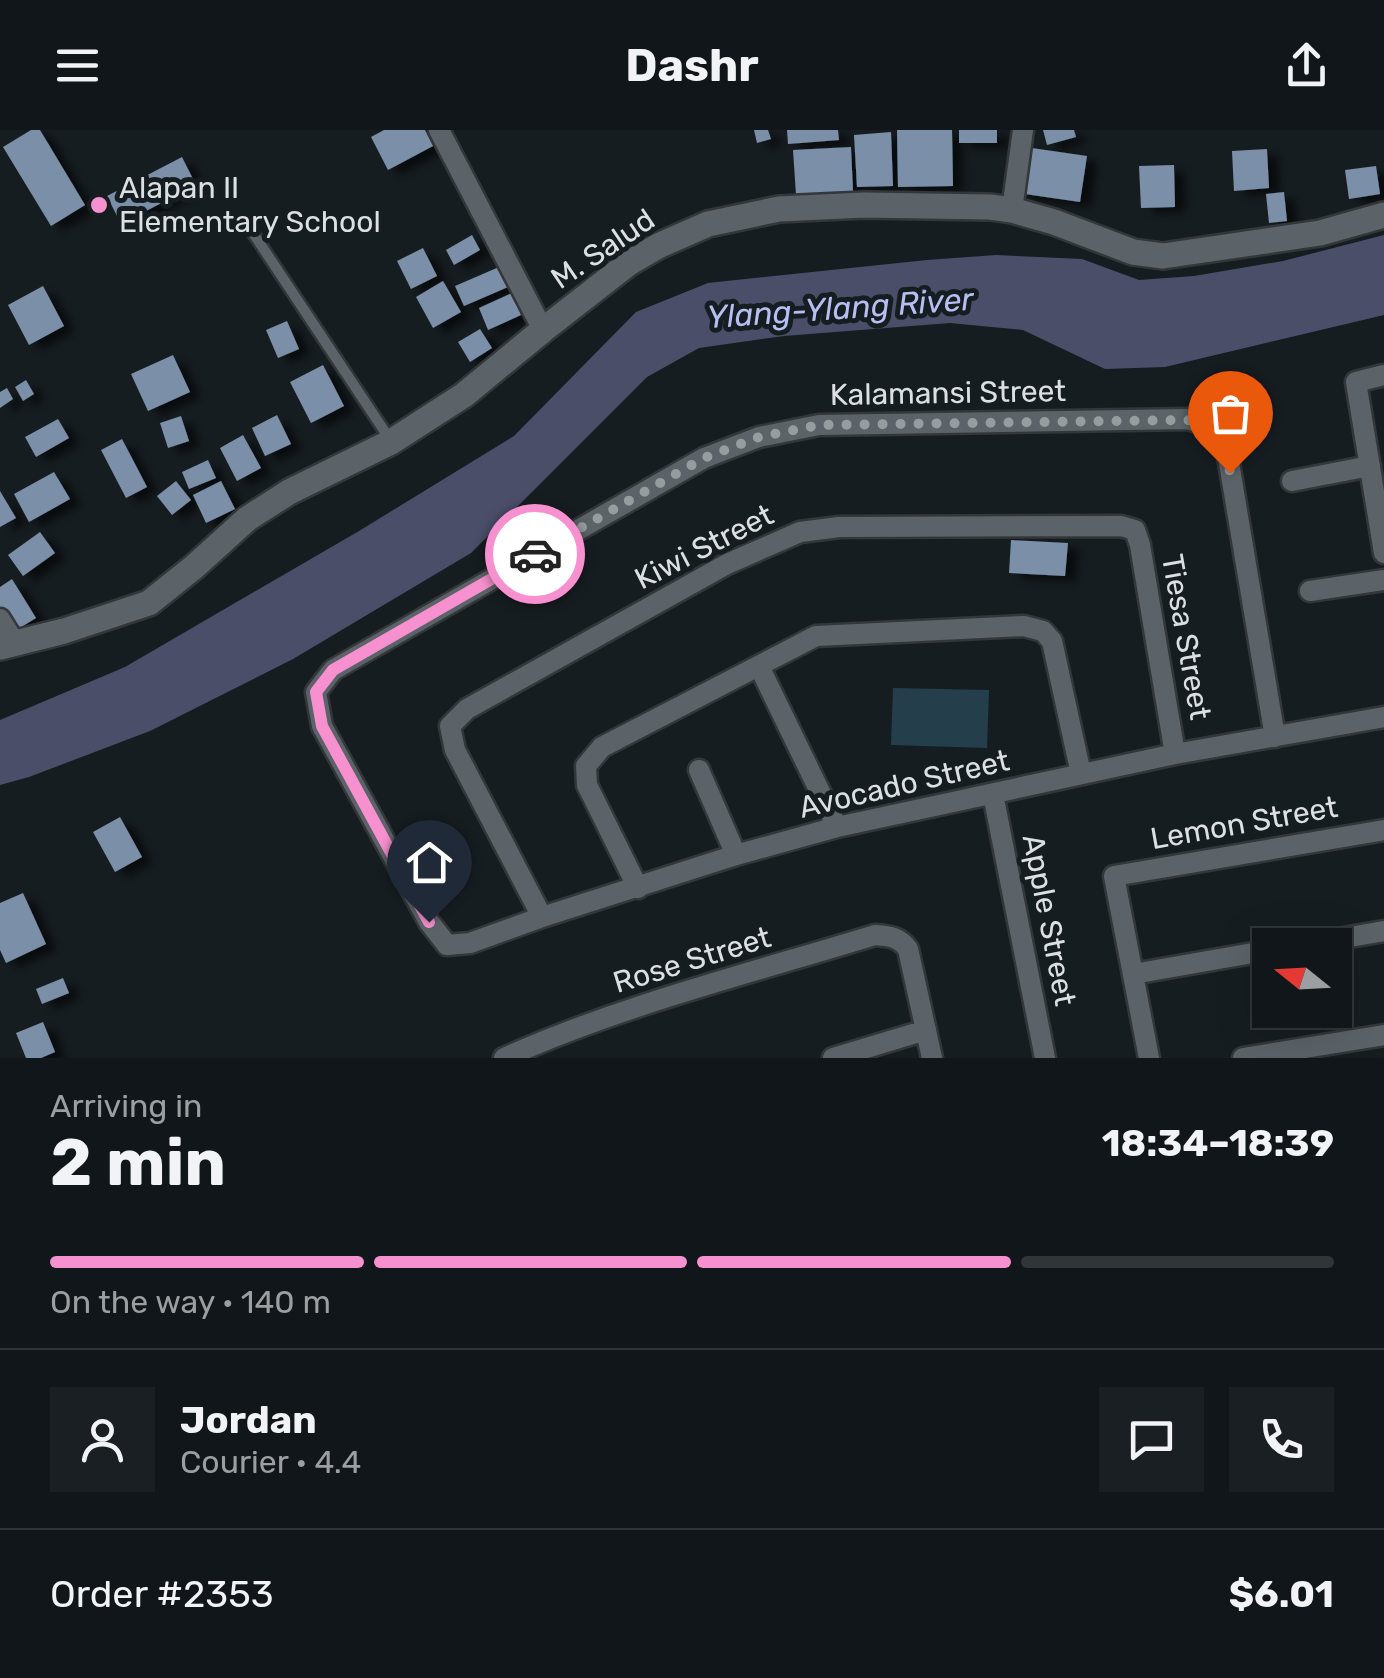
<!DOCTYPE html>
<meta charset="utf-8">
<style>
:root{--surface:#101619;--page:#191f22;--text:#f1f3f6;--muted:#9c9fa2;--line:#303538;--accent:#f790ce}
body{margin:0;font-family:Rubik,sans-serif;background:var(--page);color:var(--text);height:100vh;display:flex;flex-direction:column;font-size:38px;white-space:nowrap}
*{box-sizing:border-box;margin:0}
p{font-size:32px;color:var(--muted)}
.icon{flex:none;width:55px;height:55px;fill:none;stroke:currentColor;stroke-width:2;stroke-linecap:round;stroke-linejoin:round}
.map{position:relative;height:928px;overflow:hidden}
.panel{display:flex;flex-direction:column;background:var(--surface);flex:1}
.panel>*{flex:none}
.needle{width:65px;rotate:288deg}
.tools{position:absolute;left:1252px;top:798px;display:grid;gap:20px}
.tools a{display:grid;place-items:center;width:100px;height:100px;border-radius:0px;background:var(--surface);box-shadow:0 10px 40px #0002,0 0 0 2px var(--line);font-size:50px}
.pin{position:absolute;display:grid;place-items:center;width:85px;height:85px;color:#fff;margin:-102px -42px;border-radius:50% 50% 50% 0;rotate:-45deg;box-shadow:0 0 10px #0007}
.pin .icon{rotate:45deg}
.courier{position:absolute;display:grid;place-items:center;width:100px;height:100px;margin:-50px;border:8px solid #f790ce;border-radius:50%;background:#fff;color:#222;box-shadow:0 2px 12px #0007}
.headline em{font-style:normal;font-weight:700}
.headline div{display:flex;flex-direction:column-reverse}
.headline{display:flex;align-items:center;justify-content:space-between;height:170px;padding:0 50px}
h1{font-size:65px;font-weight:700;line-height:75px}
.bar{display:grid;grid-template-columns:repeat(4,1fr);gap:15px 10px;align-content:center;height:120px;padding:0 50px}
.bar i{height:12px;border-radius:8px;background:var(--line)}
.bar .selected{background:var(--accent)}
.bar p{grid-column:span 4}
.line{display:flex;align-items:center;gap:25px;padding:0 50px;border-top:2px solid var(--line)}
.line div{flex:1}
.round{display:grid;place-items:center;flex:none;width:105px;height:105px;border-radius:0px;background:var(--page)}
header{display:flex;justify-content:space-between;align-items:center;height:130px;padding:0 50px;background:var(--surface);font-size:45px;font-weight:700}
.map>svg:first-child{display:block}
.green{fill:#253e4c}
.water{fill:#4a4e69}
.building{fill:#7b8fa8;filter:url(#shadow)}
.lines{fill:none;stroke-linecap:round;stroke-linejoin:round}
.service-casing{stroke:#33373a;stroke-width:15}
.minor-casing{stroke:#33373a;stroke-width:25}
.tertiary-casing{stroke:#33373a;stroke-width:30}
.service{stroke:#5c6368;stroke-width:10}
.minor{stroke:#5c6368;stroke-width:20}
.tertiary{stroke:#5c6368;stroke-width:25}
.done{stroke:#979c9f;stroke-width:10;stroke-dasharray:0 18}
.route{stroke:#f790ce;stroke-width:12}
.poi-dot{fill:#f790ce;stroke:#161d21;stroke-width:4}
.labels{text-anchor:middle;stroke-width:10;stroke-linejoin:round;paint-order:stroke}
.poi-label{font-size:30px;fill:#dce0e3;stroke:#161d21;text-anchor:start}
.street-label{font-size:30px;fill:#dce0e3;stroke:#161d21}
.water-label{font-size:32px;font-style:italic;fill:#b6bef2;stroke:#161d21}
</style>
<header><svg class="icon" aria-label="menu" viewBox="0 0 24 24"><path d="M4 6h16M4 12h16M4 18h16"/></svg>Dashr<svg class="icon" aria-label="share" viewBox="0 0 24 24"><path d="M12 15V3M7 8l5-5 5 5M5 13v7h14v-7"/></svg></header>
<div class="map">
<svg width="1384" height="928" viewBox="0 0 1384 928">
<defs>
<filter id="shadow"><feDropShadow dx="11" dy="6" stdDeviation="5" flood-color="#0009"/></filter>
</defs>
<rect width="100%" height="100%" fill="#161d21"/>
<path class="green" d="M893,558L989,560L987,618L891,615Z"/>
<path class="water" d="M1384,105V185L1165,237L1105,239L1023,200L950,193L784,206L699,218L647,247L471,423L293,529L150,601L29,647L0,655V590L125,537L359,401L514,306L636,182L708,153L927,130L996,125L1082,129L1139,150L1194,146L1283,131Z"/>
<path class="building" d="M31,0H40L85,75L51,96L3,17Z
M384,0H425L433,16L388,40L371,7Z
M754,0H768L771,9L757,13Z
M787,0H838L839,10L788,14Z
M897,0H952L953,56L898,57Z
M959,0H997V13H959Z
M1043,0H1074L1076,7L1047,15Z
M891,2L893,56L857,57L854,5Z
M851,17L853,61L796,65L793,20Z
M1025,17L1087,26L1080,72L1018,63Z
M1267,19L1269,58L1234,61L1232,21Z
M182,27L196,55L121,94L107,66Z
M1174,35L1175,77L1141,78L1139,36Z
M1376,36L1380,64L1349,69L1345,40Z
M1284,62L1287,91L1269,93L1266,64Z
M472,105L480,120L454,135L446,120Z
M423,118L437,146L411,159L397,131Z
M499,137L508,157L464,176L455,156Z
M443,151L461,182L433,198L416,167Z
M43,156L64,196L29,215L8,175Z
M512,163L521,185L488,200L479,178Z
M287,191L299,219L278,228L266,200Z
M480,199L492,218L470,232L458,212Z
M173,225L190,262L148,281L131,244Z
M323,235L344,276L311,293L290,252Z
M26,250L34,264L23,271L15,257Z
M7,258L13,269L0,278V262Z
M277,285L291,314L265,326L252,298Z
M181,286L189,311L168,318L160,293Z
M58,289L69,308L36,327L25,307Z
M243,305L261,338L237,351L220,318Z
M122,309L147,357L126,368L101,320Z
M208,330L216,348L189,359L182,342Z
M54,342L70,369L29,392L14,364Z
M176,351L191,370L172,385L157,366Z
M221,351L235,379L206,393L193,365Z
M0,361L16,388L0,397Z
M40,402L55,423L23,446L8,425Z
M1011,410L1068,413L1065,446L1009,443Z
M12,449L36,488L13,502L0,481V457Z
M120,687L142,727L115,742L93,702Z
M23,763L46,814L6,833L0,820V773Z
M63,848L69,863L42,874L36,859Z
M43,892L55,922L41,928H26L16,903Z"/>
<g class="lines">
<g class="service-casing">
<path id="service" d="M253,103L391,311"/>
</g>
<g class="minor-casing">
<path id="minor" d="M439,0L543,200
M1012,80L1023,0
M1384,245L1356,252L1384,423
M1292,351L1370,336
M1310,461L1384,450
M0,489L15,513
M759,536L837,697
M1275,607L1225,309L1214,298L1188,289L819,295L759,307L704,328L333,540L316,562L322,596L429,792L447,815L470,813L542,787L736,725L837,697L1175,624L1384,587
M699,640L736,725
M993,664L1045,928
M638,758L587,655L586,636L602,617L816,506L1024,496L1043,501L1052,511L1081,644
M542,787L455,620L450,596L467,579L727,434L800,402L839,397L1121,396L1135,400L1140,415L1175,624
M1302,815L1384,801
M1133,844L1270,820
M504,928C622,875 751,843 875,805C890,806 899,807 908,819L932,928
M833,928L926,900
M1149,928L1114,746L1384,700
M1243,928L1384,905"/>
</g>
<g class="tertiary-casing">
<path id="tertiary" d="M0,517L64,501L149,473L194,437L247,389L289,362L391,312L464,265L543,200L629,133L658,116L708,94L779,79L864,75L990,77L1012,80L1054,92L1133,122L1163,126L1320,103L1384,85"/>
</g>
<use href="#service" class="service"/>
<use href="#minor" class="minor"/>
<use href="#tertiary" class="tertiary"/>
</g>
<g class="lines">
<path class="done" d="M535,424L704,328L759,307L819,295L1188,290C1227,303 1224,305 1230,343"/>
<path class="route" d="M429,792L322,596L316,562L333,540L535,424"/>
</g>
<circle class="poi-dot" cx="99" cy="75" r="10"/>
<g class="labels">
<g class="poi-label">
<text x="119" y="68">Alapan II<tspan x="119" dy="34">Elementary School</tspan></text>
</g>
<g class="street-label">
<text transform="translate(603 119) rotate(-34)" y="10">M. Salud</text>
<text transform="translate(948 263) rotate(-1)" y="10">Kalamansi Street</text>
<text transform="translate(704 417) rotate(-27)" y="10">Kiwi Street</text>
<text transform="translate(1186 507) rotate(80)" y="10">Tiesa Street</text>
<text transform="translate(904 654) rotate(-13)" y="10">Avocado Street</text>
<text transform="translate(1244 693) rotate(-10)" y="10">Lemon Street</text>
<text transform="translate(1049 790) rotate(79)" y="10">Apple Street</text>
<text transform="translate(692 830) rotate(-17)" y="10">Rose Street</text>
</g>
<g class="water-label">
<text transform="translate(840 178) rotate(-4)" y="11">Ylang-Ylang River</text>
</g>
</g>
</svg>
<div class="tools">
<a><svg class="needle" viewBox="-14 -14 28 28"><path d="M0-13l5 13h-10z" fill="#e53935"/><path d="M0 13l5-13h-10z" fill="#9c9fa2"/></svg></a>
</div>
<div class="pin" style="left:1230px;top:343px;background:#ea580c"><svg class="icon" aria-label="bag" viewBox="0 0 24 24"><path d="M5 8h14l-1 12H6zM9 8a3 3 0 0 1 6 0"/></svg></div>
<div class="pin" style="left:429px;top:792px;background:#1f2937"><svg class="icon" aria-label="home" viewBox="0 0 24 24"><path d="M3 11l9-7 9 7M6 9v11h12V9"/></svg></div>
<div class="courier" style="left:535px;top:424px"><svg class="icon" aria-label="car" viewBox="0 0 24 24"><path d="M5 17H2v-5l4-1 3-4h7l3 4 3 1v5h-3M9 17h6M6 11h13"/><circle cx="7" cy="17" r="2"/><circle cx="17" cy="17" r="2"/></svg></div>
</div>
<section class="panel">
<div class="headline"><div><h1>2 min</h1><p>Arriving in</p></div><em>18:34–18:39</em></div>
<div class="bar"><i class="selected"></i><i class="selected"></i><i class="selected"></i><i></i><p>On the way · 140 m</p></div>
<div class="line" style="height:180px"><a class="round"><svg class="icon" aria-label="person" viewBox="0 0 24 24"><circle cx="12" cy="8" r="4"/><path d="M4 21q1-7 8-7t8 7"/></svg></a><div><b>Jordan</b><p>Courier · 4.4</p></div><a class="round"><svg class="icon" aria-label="chat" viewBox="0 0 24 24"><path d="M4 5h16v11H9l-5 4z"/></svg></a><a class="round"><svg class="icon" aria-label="phone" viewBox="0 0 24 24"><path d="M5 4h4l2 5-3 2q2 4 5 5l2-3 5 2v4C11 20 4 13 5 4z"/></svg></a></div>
<div class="line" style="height:130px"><div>Order #2353</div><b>$6.01</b></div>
</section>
